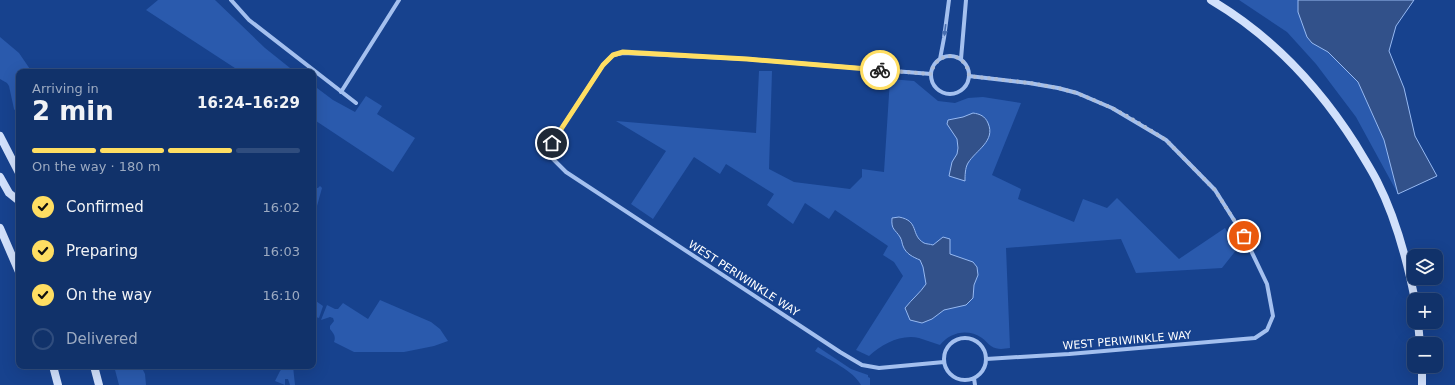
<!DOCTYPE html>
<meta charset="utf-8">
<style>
:root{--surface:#11326a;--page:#1a3a70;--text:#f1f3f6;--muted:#9caac1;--line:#304d7e;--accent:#ffde62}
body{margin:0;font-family:"DejaVu Sans",sans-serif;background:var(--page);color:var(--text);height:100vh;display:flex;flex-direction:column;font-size:15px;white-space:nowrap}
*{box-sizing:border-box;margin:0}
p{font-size:13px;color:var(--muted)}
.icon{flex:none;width:22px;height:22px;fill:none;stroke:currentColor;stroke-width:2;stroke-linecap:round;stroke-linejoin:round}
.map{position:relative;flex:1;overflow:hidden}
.sheet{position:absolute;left:16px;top:69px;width:300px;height:300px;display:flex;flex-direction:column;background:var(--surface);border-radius:8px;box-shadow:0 4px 16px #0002,0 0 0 1px var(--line)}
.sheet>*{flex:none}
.tools{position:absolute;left:1407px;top:249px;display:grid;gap:8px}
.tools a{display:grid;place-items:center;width:36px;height:36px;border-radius:8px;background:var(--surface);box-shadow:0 4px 16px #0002,0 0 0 1px var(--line);font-size:20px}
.pin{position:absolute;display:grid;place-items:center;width:34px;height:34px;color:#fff;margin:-17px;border:2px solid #fff;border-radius:50%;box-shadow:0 1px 4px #0007}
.courier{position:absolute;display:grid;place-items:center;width:40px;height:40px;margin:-20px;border:3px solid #ffde62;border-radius:50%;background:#fff;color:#222;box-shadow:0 1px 5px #0007}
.head em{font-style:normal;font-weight:800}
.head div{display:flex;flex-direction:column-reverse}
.head{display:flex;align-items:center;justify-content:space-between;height:68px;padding:0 16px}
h1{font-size:26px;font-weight:800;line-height:30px}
.bar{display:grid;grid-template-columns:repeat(4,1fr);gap:6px 4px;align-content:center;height:48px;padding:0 16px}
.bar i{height:5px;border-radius:3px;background:var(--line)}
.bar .active{background:var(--accent)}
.bar p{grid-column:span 4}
ol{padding:0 16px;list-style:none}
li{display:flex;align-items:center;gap:12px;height:44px}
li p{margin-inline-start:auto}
li .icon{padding:4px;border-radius:50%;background:var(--accent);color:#111;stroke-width:4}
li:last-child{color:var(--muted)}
li i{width:22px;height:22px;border:2px solid var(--line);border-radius:50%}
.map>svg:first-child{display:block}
.green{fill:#2a5aad}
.water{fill:#32518a;stroke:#96b9f2}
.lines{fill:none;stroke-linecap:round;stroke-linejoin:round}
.street{stroke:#a4c0ef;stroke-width:4}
.secondary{stroke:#d1e0fb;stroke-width:8}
.oneway{fill:#486eb0}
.done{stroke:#aebdd7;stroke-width:4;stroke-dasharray:0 7.2}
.route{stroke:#ffde62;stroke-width:5}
.labels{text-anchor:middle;stroke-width:4;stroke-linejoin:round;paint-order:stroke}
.street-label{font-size:11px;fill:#fff;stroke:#17428e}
</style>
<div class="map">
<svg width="1455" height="385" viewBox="0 0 1455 385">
<rect width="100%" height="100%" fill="#17428e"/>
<path class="green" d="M158,0H215L265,48L295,72H241L146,10Z
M1239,0H1414L1396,26L1389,51L1404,88L1415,136L1437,176L1398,194L1356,117L1316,64L1287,32Z
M0,37L19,53L32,72H19V116L14,109L9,86L7,83L0,79Z
M759,71H772L769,169L794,182L850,189L862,177V169L884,172L890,79L914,81L938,101L955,103L968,98L983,97L1021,103L992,175L1021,189L1018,199L1074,222L1083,199L1107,208L1117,198L1179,259L1225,228L1237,249L1222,268L1136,273L1121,239L1006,248L1010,348C1003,349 997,350 991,346C988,344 985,340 982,338C968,328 950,332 940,345C933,343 926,340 919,338C901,334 882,344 869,356L856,350L903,276L894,262L883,255L888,246L835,210L829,219L805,203L793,224L767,205L774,194L726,164L720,174L694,157L653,219L631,204L666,151L616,121L756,133Z
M313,85L333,100L355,112L366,96L382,106L377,114L415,138L393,172L313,119Z
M313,186H315V188H318L320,186L322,188L317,206L313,212Z
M313,299L323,306L319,318L313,316Z
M380,300L431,322L440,329L448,341L434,346L404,352H354L334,342C336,336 334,334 330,329V326L334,321L333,318L330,317L321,320L327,305L335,309H338L343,303L368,319Z
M818,347L851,369L868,375V377L870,378V385H861C854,371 829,360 815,351Z
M114,366H141L145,374L146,385H119Z
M285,366H293L295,385H290L288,379H285V385L275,381L280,371Z"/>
<path class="water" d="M1298,0H1414L1396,26L1389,51L1404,88L1415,136L1437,176L1398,194L1384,140L1358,82L1328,52L1312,43L1307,37L1298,12Z
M973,113C980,114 985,116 988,123C996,141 976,150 968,163C965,168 965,176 965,181L949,176L952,162L957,154L958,148L957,139L947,124L948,120L963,117Z
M899,217C920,221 910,235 924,243C926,244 930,244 933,245L943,237L950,239V254L973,262L977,267L978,275L974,285L973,298L966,305L944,310L932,319L922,323L910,320L905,308C912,299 920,293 926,284L923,267L920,260C913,257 906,254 903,246C902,244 902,240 900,237C895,229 891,230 892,218Z"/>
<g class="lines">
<path class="street" d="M231,0L249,20L356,103
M931 75a19 19 0 1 1 38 0a19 19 0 1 1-38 0Z
M940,59L944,38L949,0
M961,59L966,0
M931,74L747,59L623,53L613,55L603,65L552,143L551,157L566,172L840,352L862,365L879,368L944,362
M969,76L1029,83L1058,88L1077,93L1112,108L1166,140L1215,190L1244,236L1267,284L1273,316L1267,330L1255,338L1069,354L986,359
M341,92L399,0
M944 359a21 21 0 1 1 42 0a21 21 0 1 1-42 0Z
M974,378L975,385"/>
<path class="secondary" d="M1211,0C1272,36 1318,85 1356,145C1363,157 1371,169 1377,181C1396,218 1407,260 1415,300
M0,136L19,173
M0,177L9,193L19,201
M0,228L19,272
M1418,322L1420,344
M53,366L58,385
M94,366L99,385
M1422,385V366"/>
</g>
<defs><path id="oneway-solid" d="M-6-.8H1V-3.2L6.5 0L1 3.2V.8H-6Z"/></defs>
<use class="oneway" href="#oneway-solid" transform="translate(945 30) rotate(97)"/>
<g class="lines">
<path class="done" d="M880,70L931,74C936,49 967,51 969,76L1030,83L1058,88L1077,93L1112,108L1129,117L1166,140L1215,190L1244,236"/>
<path class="route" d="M552,143L603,65L613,55L623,52L747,59L880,70"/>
</g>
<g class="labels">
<g class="street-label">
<text transform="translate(744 278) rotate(33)" y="4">WEST PERIWINKLE WAY</text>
<text transform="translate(1127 340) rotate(-5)" y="4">WEST PERIWINKLE WAY</text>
</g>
</g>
</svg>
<div class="tools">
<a><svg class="icon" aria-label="layers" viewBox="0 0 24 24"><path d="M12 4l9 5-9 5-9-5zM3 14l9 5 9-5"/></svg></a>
<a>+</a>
<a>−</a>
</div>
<div class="pin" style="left:1244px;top:236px;background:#ea580c"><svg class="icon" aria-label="bag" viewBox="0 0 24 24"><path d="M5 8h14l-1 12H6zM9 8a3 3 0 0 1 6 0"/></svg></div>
<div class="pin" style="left:552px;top:143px;background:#1f2937"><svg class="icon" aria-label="home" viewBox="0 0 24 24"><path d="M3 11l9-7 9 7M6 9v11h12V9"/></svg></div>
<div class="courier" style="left:880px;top:70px"><svg class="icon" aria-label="bike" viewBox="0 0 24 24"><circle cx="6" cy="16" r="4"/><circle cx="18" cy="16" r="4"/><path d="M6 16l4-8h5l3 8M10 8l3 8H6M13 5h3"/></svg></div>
<section class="sheet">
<div class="head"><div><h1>2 min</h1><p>Arriving in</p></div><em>16:24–16:29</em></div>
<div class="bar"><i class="active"></i><i class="active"></i><i class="active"></i><i></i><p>On the way · 180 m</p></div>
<ol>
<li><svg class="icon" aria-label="check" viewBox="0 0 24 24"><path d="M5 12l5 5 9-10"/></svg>Confirmed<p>16:02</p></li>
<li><svg class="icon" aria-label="check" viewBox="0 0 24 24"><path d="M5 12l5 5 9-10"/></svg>Preparing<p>16:03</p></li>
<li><svg class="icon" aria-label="check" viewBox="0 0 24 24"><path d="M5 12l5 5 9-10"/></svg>On the way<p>16:10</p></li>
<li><i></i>Delivered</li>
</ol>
</section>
</div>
